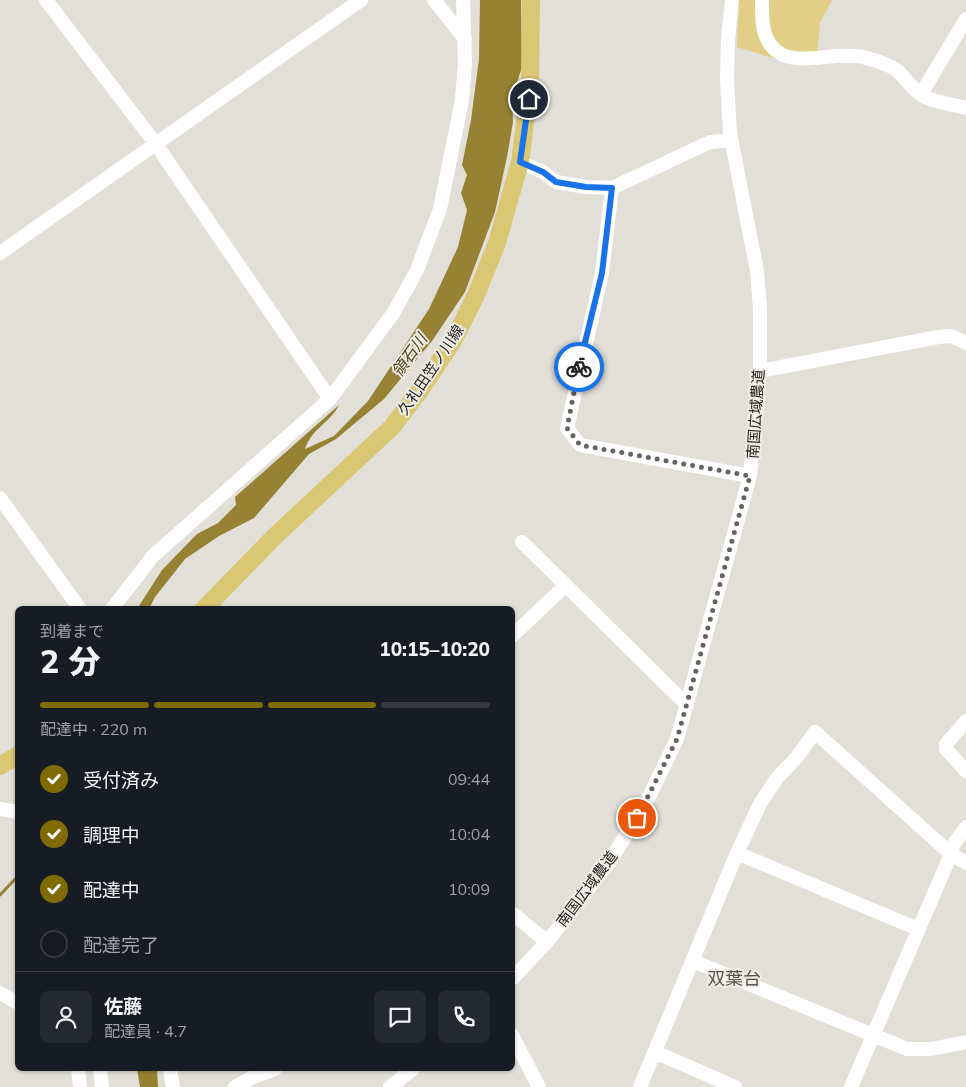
<!DOCTYPE html>
<html lang="ja">
<meta charset="utf-8">
<style>
:root{--surface:#171b24;--page:#242831;--text:#f1f3f6;--muted:#9ea1a6;--line:#363941;--accent:#806a02}
body{margin:0;font-family:Mulish,"Noto Sans JP",sans-serif;background:var(--page);color:var(--text);height:100vh;display:flex;flex-direction:column;font-size:19px;white-space:nowrap}
*{box-sizing:border-box;margin:0}
p{font-size:16px;color:var(--muted)}
.icon{flex:none;width:28px;height:28px;fill:none;stroke:currentColor;stroke-width:2;stroke-linecap:round;stroke-linejoin:round}
.map{position:relative;flex:1;overflow:hidden}
.side{position:absolute;left:15px;top:606px;width:500px;height:465px;display:flex;flex-direction:column;background:var(--surface);border-radius:8px;box-shadow:0 1px 4px #0004}
.side>*{flex:none}
.pin{position:absolute;display:grid;place-items:center;width:42px;height:42px;color:#fff;margin:-21px;border:2px solid #fff;border-radius:50%;box-shadow:0 1px 5px #0007}
.courier{position:absolute;display:grid;place-items:center;width:50px;height:50px;margin:-25px;border:4px solid #1a73e8;border-radius:50%;background:#fff;color:#222;box-shadow:0 1px 6px #0007}
.overview em{font-style:normal;font-weight:800}
.overview div{display:flex;flex-direction:column-reverse}
.overview{display:flex;align-items:center;justify-content:space-between;height:85px;padding:0 25px}
h1{font-size:32px;font-weight:800;line-height:38px}
.bar{display:grid;grid-template-columns:repeat(4,1fr);gap:8px 5px;align-content:center;height:60px;padding:0 25px}
.bar i{height:6px;border-radius:4px;background:var(--line)}
.bar .selected{background:var(--accent)}
.bar p{grid-column:span 4}
.line{display:flex;align-items:center;gap:12px;padding:0 25px;border-top:1px solid var(--line)}
.line div{flex:1}
.round{display:grid;place-items:center;flex:none;width:52px;height:52px;border-radius:8px;background:var(--page)}
ol{padding:0 25px;list-style:none}
li{display:flex;align-items:center;gap:15px;height:55px}
li p{margin-inline-start:auto}
li .icon{padding:5px;border-radius:50%;background:var(--accent);color:#fff;stroke-width:4}
li:last-child{color:var(--muted)}
li i{width:28px;height:28px;border:2px solid var(--line);border-radius:50%}
.map>svg:first-child{display:block}
.green{fill:#e2ce86}
.water{fill:#978132}
.lines{fill:none;stroke-linecap:round;stroke-linejoin:round}
.stream{stroke:#978132;stroke-width:3}
.minor{stroke:#fff;stroke-width:14}
.major{stroke:#dac773;stroke-width:18}
.done{stroke:#666460;stroke-width:5;stroke-dasharray:0 9}
.route{stroke:#1a73e8;stroke-width:6}
.labels{text-anchor:middle;stroke-width:4;stroke-linejoin:round;paint-order:stroke}
.street-label{font-size:15px;fill:#232220;stroke:#eeece5}
.water-label{font-size:16px;font-style:italic;fill:#483d10;stroke:#eeece5}
.quarter-label{font-size:18px;fill:#55544e;stroke:#eeece5}
</style>
<div class="map">
<svg width="966" height="1087" viewBox="0 0 966 1087">
<rect width="100%" height="100%" fill="#e1dfd8"/>
<path class="green" d="M739,0H832L820,23L817,54L789,63L737,47Z"/>
<path class="water" d="M480,0H521L522,67L512,98L513,122L507,157L495,212L465,292L432,341L384,399L336,439L309,454L254,518L219,536L185,559L155,597L149,609H137L162,570L197,534L218,523L236,505L235,497L339,405C330,423 312,428 305,449L334,436L368,401L429,309L458,247L467,210L461,193L467,175L462,165L471,120L479,59Z
M137,1069H157L158,1087H140Z"/>
<g class="lines">
<path class="stream" d="M0,895L18,876"/>
<path class="minor" d="M46,0L155,143L330,399
M434,0L465,39
M762,0C762,19 761,40 778,52C798,67 835,51 863,57C873,60 886,63 895,69C906,77 912,91 925,97C937,103 953,104 966,108
M921,94L966,19
M520,162L543,172L556,182L586,187L612,188L602,273L567,428L580,445L750,476
M612,188L710,142L731,140
M0,253L361,0
M760,371L938,337L951,336L966,343
M0,498L80,609
M522,542L687,705
M112,609L153,556L330,399L394,312L417,270L440,209L462,100L465,63L463,0
M512,636L565,586
M966,721L946,744V749L966,771
M0,809L18,812
M966,827L953,845L951,854L966,863
M737,853L918,929
M512,913L547,942
M693,961L907,1049H931L966,1042
M512,979L547,942L610,861L646,803L677,739L750,476L760,371V308L757,271L730,133L727,79L728,38L732,0
M0,993L18,1003
M512,1035L539,1087
M655,1052L735,1087
M78,1069L80,1087
M100,1069L102,1087
M170,1069L173,1087
M235,1087L251,1078L275,1069
M390,1087L413,1069
M640,1087L737,853L760,804L777,778L797,757L815,732L951,854L851,1087"/>
<path class="major" d="M204,609L274,537L392,427L421,389L453,341L476,295L497,243L520,162L530,84L531,0
M0,766L18,755"/>
</g>
<g class="lines">
<path class="done" d="M579,367L567,428L580,445L750,476L677,739L637,818"/>
<path class="route" d="M529,99L520,162L543,172L556,182L586,187L612,188L602,273L579,367"/>
</g>
<g class="labels">
<g class="street-label">
<text transform="translate(431 370) rotate(-56)" y="5">久礼田笠ノ川線</text>
<text transform="translate(756 414) rotate(-86)" y="5">南国広域農道</text>
<text transform="translate(587 889) rotate(-53)" y="5">南国広域農道</text>
</g>
<g class="water-label">
<text transform="translate(409 355) rotate(-55)" y="6">領石川</text>
</g>
<g class="quarter-label">
<text x="734" y="985">双葉台</text>
</g>
</g>
</svg>
<div class="pin" style="left:637px;top:818px;background:#ea580c"><svg class="icon" aria-label="bag" viewBox="0 0 24 24"><path d="M5 8h14l-1 12H6zM9 8a3 3 0 0 1 6 0"/></svg></div>
<div class="pin" style="left:529px;top:99px;background:#1f2937"><svg class="icon" aria-label="home" viewBox="0 0 24 24"><path d="M3 11l9-7 9 7M6 9v11h12V9"/></svg></div>
<div class="courier" style="left:579px;top:367px"><svg class="icon" aria-label="bike" viewBox="0 0 24 24"><circle cx="6" cy="16" r="4"/><circle cx="18" cy="16" r="4"/><path d="M6 16l4-8h5l3 8M10 8l3 8H6M13 5h3"/></svg></div>
<section class="side">
<div class="overview"><div><h1>2 分</h1><p>到着まで</p></div><em>10:15–10:20</em></div>
<div class="bar"><i class="selected"></i><i class="selected"></i><i class="selected"></i><i></i><p>配達中 · 220 m</p></div>
<ol>
<li><svg class="icon" aria-label="check" viewBox="0 0 24 24"><path d="M5 12l5 5 9-10"/></svg>受付済み<p>09:44</p></li>
<li><svg class="icon" aria-label="check" viewBox="0 0 24 24"><path d="M5 12l5 5 9-10"/></svg>調理中<p>10:04</p></li>
<li><svg class="icon" aria-label="check" viewBox="0 0 24 24"><path d="M5 12l5 5 9-10"/></svg>配達中<p>10:09</p></li>
<li><i></i>配達完了</li>
</ol>
<div class="line" style="height:90px"><a class="round"><svg class="icon" aria-label="person" viewBox="0 0 24 24"><circle cx="12" cy="8" r="4"/><path d="M4 21q1-7 8-7t8 7"/></svg></a><div><b>佐藤</b><p>配達員 · 4.7</p></div><a class="round"><svg class="icon" aria-label="chat" viewBox="0 0 24 24"><path d="M4 5h16v11H9l-5 4z"/></svg></a><a class="round"><svg class="icon" aria-label="phone" viewBox="0 0 24 24"><path d="M5 4h4l2 5-3 2q2 4 5 5l2-3 5 2v4C11 20 4 13 5 4z"/></svg></a></div>
</section>
</div>
